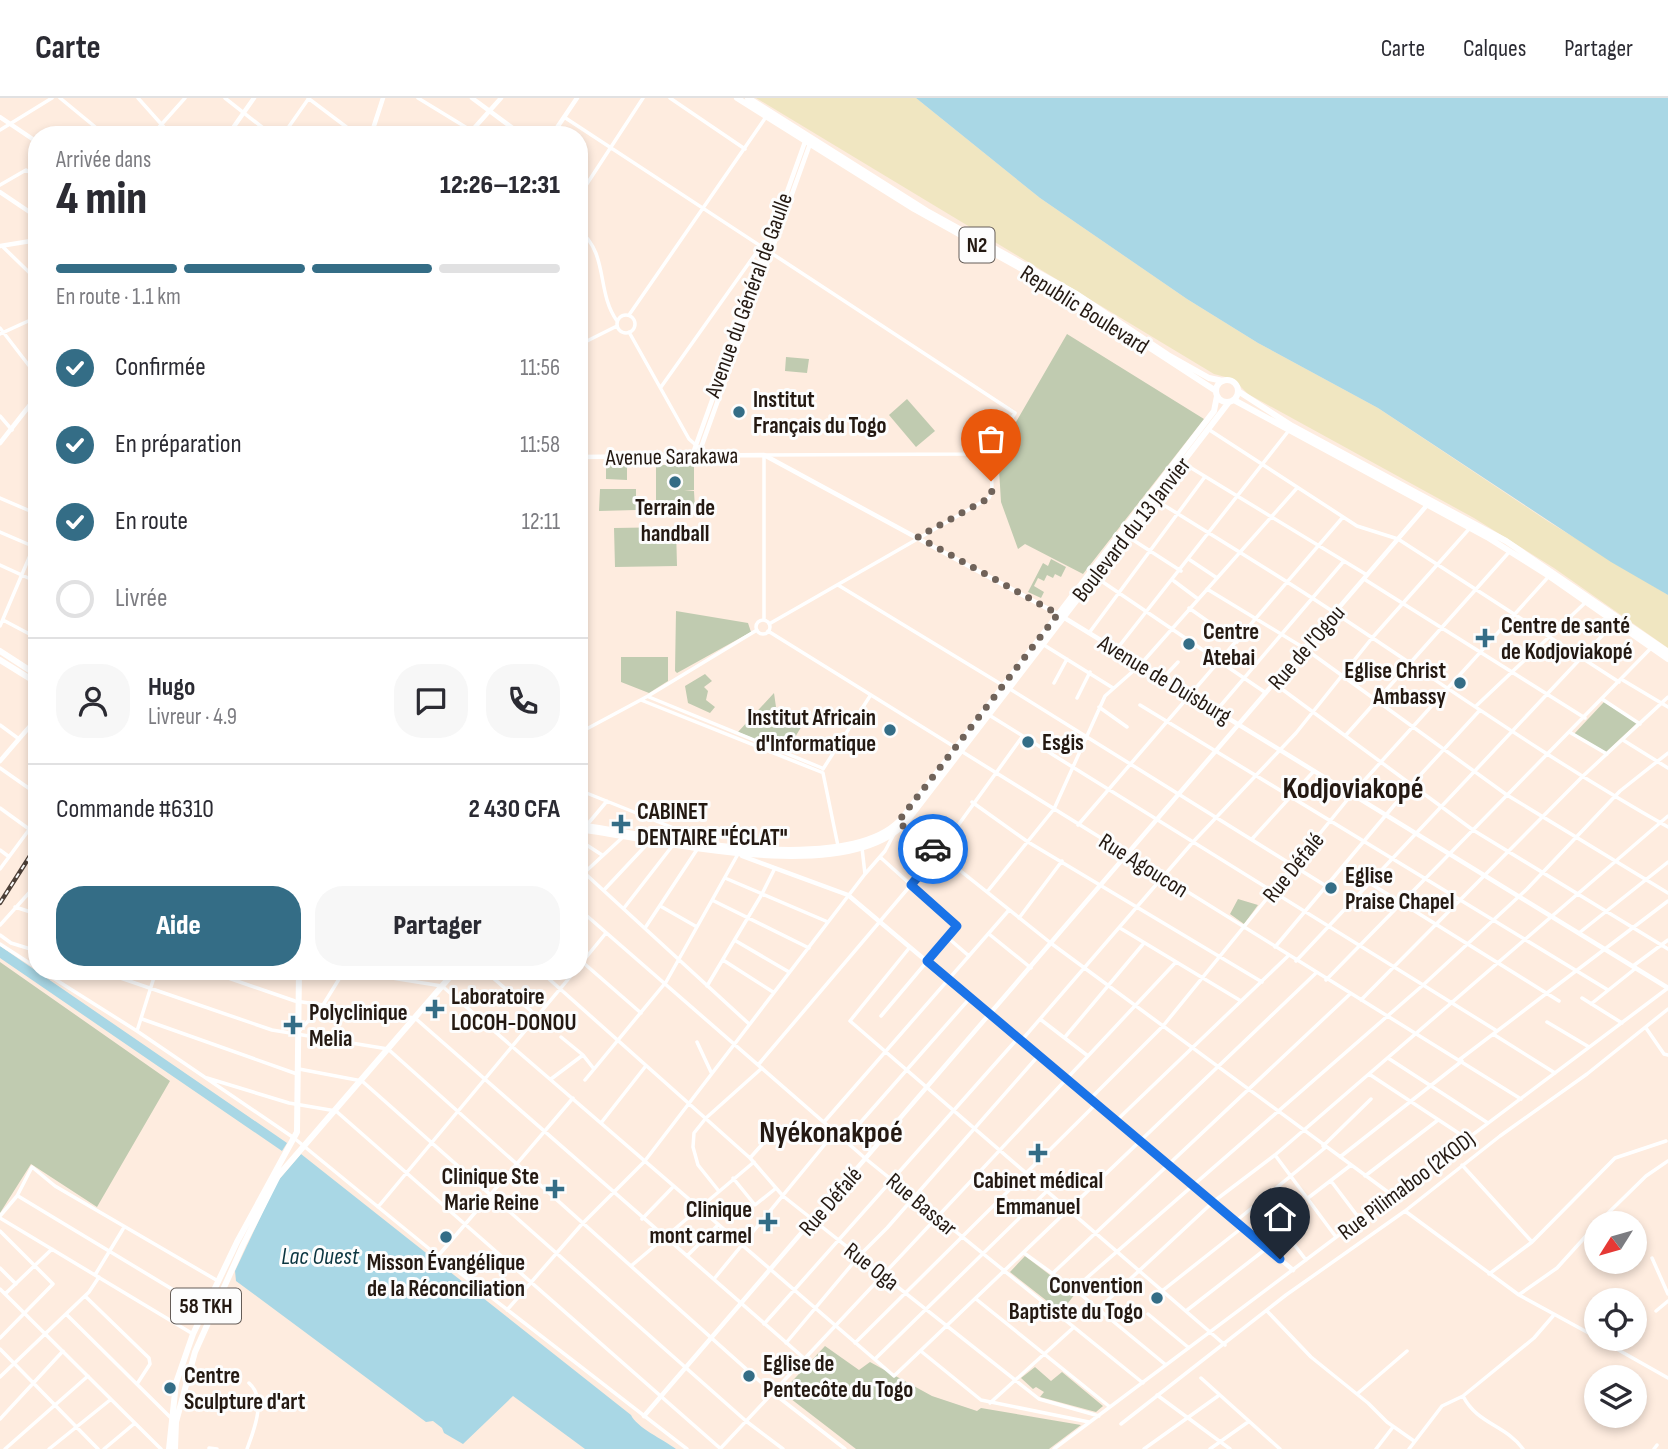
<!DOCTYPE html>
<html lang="fr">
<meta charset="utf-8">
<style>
:root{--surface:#fff;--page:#f7f7f7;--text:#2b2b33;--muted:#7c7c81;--line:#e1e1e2;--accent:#346d86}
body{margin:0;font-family:"Sofia Sans Condensed",sans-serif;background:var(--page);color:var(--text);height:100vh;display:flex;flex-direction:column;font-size:26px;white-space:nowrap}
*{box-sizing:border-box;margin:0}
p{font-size:23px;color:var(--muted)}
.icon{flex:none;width:38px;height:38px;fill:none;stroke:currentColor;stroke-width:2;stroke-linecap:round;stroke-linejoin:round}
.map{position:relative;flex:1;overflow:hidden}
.panel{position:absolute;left:28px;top:28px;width:560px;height:854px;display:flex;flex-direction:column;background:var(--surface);border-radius:28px;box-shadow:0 4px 10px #0003}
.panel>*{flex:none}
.needle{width:46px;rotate:233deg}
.fabs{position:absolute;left:1584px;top:1113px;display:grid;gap:14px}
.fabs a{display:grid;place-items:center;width:63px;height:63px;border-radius:50%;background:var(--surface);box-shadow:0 4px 10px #0003;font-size:35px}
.pin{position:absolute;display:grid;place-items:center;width:60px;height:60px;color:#fff;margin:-72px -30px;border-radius:50% 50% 50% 0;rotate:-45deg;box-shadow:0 0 7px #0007}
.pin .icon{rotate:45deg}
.courier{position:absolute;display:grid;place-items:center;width:70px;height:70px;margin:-35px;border:5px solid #1a73e8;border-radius:50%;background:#fff;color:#222;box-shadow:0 2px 9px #0007}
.head em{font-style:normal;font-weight:800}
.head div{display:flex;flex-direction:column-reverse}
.head{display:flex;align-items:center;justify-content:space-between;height:119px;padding:0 28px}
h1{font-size:46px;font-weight:800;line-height:52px}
.bar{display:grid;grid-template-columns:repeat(4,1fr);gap:10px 7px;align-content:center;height:84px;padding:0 28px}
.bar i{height:9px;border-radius:5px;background:var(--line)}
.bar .current{background:var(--accent)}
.bar p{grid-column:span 4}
.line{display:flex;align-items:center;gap:18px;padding:0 28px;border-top:2px solid var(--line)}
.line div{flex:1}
.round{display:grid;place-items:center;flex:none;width:74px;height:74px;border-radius:28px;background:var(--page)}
ol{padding:0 28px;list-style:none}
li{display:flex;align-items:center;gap:21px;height:77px}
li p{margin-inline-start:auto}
li .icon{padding:7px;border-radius:50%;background:var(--accent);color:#fff;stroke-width:4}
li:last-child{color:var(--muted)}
li i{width:38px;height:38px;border:4px solid var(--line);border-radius:50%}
.cta{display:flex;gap:14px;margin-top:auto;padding:14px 28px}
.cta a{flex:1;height:80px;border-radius:28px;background:var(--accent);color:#fff;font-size:28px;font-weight:800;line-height:80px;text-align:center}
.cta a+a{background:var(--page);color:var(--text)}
header{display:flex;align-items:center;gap:42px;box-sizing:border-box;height:98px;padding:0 35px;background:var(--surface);border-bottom:2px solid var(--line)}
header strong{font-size:33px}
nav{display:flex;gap:38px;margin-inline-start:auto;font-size:24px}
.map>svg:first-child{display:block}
.green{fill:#c0cbb0}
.sand{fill:#f0e6c1}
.water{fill:#a9d7e5}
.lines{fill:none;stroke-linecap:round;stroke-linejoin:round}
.minor{stroke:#fff;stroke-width:3.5}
.tertiary{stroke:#fff;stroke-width:4.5}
.secondary{stroke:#fff;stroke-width:4.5}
.trunk{stroke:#fff;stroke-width:6}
.rail-casing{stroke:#4c3f37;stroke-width:4.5}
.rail{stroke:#fdfdfd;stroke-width:2;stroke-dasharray:5;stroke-linecap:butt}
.done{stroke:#70635a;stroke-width:7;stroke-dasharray:0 12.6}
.route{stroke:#1a73e8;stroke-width:9}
.poi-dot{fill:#346d86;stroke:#fdfdfd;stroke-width:2.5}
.labels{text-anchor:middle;stroke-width:6;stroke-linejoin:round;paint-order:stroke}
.shield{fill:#fdfdfd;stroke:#655d58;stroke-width:2}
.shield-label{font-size:21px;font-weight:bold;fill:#241912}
.street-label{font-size:23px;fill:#241912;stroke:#fdfdfd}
.poi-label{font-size:23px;font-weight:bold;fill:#241912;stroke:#fdfdfd;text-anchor:start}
.water-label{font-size:24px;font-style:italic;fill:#0a3540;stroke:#fdfdfd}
.district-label{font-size:30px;font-weight:bold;fill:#241912;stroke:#fdfdfd}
</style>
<header>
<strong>Carte</strong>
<nav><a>Carte</a><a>Calques</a><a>Partager</a></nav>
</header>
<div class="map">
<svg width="1668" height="1351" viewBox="0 0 1668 1351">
<rect width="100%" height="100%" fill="#feecdf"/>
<path class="green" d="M1067,236L1204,321L1083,476L1025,446L1018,451L1001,404L998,355Z
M786,259L809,261L807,275L785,273Z
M907,301L935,333L916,349L889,317Z
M606,366H627V382L606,381Z
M656,367H694V392L684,393H694L695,412L656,414Z
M600,391H636V412L599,413Z
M676,429L677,468L615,469L614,430Z
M1051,461L1066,469L1061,479L1055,476L1053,480L1047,477L1044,483L1038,480L1034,488L1044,494L1041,500L1028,494L1043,465L1048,468Z
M676,513L748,525L751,534L677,575L675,573Z
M621,559H668V583L649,595L621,584Z
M705,576L712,583L704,589L708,593L706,602L715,609L710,615L688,605L685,588Z
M774,595L776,609L803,626L786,654L738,634Z
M1604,604L1637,625L1606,654L1574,636Z
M1238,801L1258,807L1244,826L1230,816Z
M0,864L170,983L97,1109L31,1066L0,1115Z
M1025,1158L1075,1196L1061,1214L1010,1174Z
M825,1248L859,1272L870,1264L932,1298L977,1313L981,1310L1081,1327L1049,1351H856L782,1294Z
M1035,1269L1051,1283L1062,1274L1103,1308L1096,1314L1040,1299L1044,1294L1036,1289L1033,1291L1021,1280Z"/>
<path class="sand" d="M756,0H916L1040,100L1187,201L1258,245L1378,310L1549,424L1668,497V550L1554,470L1474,420L1248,296L1233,281L1214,276Z"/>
<path class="water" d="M916,0H1668V497L1611,464L1378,310L1258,245L1187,201L1040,100Z
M0,848L287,1045L282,1053L0,860Z
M301,1056L631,1317C636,1329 664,1342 676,1351H585L513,1298L463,1346L444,1335L442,1330L433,1323L426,1324L236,1183L235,1173L277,1084Z"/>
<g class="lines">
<path class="minor" d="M60,0L105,37
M138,0L171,37
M225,0L272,37
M308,0L357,37
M418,0L472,33
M670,0L745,51
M564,19L1015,315L991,353L992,393L989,400L769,526
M0,32L52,0
M152,37L185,0
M283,37L309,0
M0,87L26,72L37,79
M579,98L643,0
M579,132C609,156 596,194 617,223
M2,148L37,182
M629,217L766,19
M617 226a9 9 0 1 1 18 0a9 9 0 1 1-18 0Z
M0,230L37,278
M629,234L689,341L698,349
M0,236L37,219
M579,247L617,228
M661,289L761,148
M0,318L12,332
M1208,331L1357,428L1398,441L1619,584
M1183,365L1367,477
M0,400L37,416
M1154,401C1215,439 1278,477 1338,517C1447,589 1554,665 1668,729
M0,434L37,450
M1127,438L1181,473
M1190,462L1217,480
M0,467L37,484
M1094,478L1266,595
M1364,481L1585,620
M1174,483L1198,501
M838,487L1004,588
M1207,491L1304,550L1507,697L1668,795
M1189,510L1237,544
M3,522L37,540
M764,522V357L968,356L991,353
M756 529a7 7 0 1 1 14 0a7 7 0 1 1-14 0Z
M0,528L37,441
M768,533L1521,1001
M1089,535L1204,380
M1044,547L1113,590
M1116,552L1290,331
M1163,580L1178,564
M1621,581L1668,609
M1054,585L1067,561
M1275,586L1473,732L1668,851
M1010,591L1326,788
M649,599L822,670
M1077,600L1090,574
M1602,601L1640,626
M641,602L821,674
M1140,607L1608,892
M1476,608L1586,504
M1099,609L1127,629
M1216,613L1344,463
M989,617L1497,933
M0,627L19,641
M579,635L648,598L757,532
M1571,635L1607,656
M1346,637L1510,453
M1623,642L1668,670
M0,670L37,696
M823,671L870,598
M823,675L838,748
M579,692L711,745
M972,704L1028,744L1262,884
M0,710L29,731
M903,727L1052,846L1392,1097
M1078,727L1343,419
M586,728L607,703
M1252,741L1314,673
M579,742L602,757
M0,752L8,758
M880,759L957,828L881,918
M1344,769L1559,903
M579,770L748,925
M0,771L37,721
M585,774L623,739
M865,776L885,753L894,736
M725,780L828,824
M604,792L650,743
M987,794L1054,711L1105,598L1140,567L1297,390
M714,803L809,850
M15,809L37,816
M662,809L697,829
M624,810L673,747
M579,811L866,1061L1143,1285
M1019,820L1062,763
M0,827L37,786
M645,830L698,750
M1120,830L1241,903
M1579,835L1668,764
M989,836L1031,870
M0,837L11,845L37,853
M947,839L969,858
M736,843L789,874
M0,846L37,870
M910,849L850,923L1225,1247
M1275,849L1412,686L1480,612
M579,861L641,915
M723,862L773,894
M1296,863L1614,525
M579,868L606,835
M1633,868L1668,842
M42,873L137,933L294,1040L438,1158L687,1351
M100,873L272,932L388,951L773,1295L845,1351
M208,873L295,903L415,920L805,1261
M348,873L442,888L894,1278L1316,875
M485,873L545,925
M540,873L750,1060L783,1098L1039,1301L1099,1318
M1326,882L1653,548
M707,888L762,796L775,770
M1582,900L1622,925
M1361,902L1583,678L1668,599
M1591,906L1636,870
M142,921L297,976
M1040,921L1088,958
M1547,924L1589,949
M1646,930L1664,956L1668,957
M137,933L156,873
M299,933L323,907L344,873
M1493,936L1555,975
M561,939L583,957
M1065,939L1144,845
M1021,943L1193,744L1296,635L1372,540L1469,431
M697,944L711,974
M1388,960L1488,1025
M1459,962L1668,803
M758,967L938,755L1022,639
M299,971L362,983L746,1323L783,1351
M1369,976L1466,1040
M207,980L289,1005L336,1013L721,1351
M551,981L583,957L594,971
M585,982L666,884L738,756
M1090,1001L1163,928L1352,696L1550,477
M1116,1023L1288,858
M824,1024L1009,812
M601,1025L645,969
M845,1042L970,900
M1323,1048L1371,1001
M1275,1057L1336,1139
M1340,1059L1462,963
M750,1060L766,1042
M1462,1067L1532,1144L1489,1176
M1365,1078L1438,1022
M733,1080L755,1107L775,1091
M1331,1083L1359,1120
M718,1092L698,1067L693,1049L694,1035L706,1020L762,970
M18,1098L205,1211
M1308,1100L1351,1067
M1261,1103L1306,1162
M378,1109L575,873
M1405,1113L1519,1197L1596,1239
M0,1118L17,1098L32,1069L55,1088L218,1183
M0,1120L193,1236
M642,1121L672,1090
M1236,1123L1326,1049
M1598,1125L1646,1078L1668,1063
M0,1133L53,1186L0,1240
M1532,1144L1615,1060L1666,1043
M1024,1155L1074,1191L1166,1267
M438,1158L573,1000
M687,1158L717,1128
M1652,1160L1668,1196
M631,1168L754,1064
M0,1170L16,1186
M1053,1175L1350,896
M95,1177L123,1131
M714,1181L835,1034
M0,1191L161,1351
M1074,1191L1422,888L1527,791L1620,693L1668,655
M1162,1193L1243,1129
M5,1196L52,1151
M1520,1196L1557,1170L1596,1127
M85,1198L149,1260L150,1266L137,1286
M976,1201L1110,1309
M1098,1211L1213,1104L1275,1057L1668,718
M507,1212L582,1126L644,1064L865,776L862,750
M1186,1213L1267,1150
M1267,1213L1311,1259L1368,1305L1387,1324L1414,1343
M1656,1213L1668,1203
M66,1216L170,1319
M1148,1216L1189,1250
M764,1226L1018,940
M1599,1241L1668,1280
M786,1245L859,1158L887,1130L1039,957
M855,1245L1096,1006
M0,1251L98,1351
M922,1254L981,1302L1089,1324
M875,1261L1047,1093
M0,1279L89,1194L99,1179
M1201,1280L1280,1351
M1357,1296L1407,1253
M1157,1297L1230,1351
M1463,1298C1477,1326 1506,1327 1523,1351
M990,1305L1073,1230
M0,1321L63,1253
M1121,1326L1286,1197L1405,1113L1500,1038L1587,976L1668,911
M209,1350L217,1351
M5,1351L88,1278
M49,1351L110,1302
M104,1351L135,1325
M247,1351C254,1332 267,1301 249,1285
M720,1351L1176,864
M1054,1351L1668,890
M1144,1351L1218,1298
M1210,1351L1248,1324
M1376,1351L1393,1329
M1409,1351L1442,1308L1463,1298L1534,1240L1553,1218
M1654,1351L1657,1347"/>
<path class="tertiary" d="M472,0L522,37
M0,19L37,44
M371,37L383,0
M468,37L501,0
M0,94L37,119
M0,148L37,142
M692,358L806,41
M698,358L811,43
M579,359L764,357L1063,519L1668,890
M0,663L37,620
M742,758L848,797L1293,1172
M644,1318L1428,406"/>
<path class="secondary" d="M228,37L254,0
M552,37L577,0
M0,345L37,298"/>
<path class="trunk" d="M737,0L914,111L1072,199L1216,293
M748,0L927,113L1075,195L1168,257L1209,280L1223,283
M1216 293a11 11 0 1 1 22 0a11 11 0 1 1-22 0Z
M1238,293L1292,328L1506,443L1668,554
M1234,302L1487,439L1549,478L1668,561
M0,553L37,577
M0,562L37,585
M579,727C652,737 852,782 903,719L1214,313L1217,298
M579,731C659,742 849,790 907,723L1229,304
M169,1351L176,1285L193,1236L237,1144L297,1034L299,873
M175,1351L176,1324L195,1254L243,1147L278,1078L455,873"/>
<g class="rail-casing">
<path id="rail" d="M0,805L37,747"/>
</g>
<use href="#rail" class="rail"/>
</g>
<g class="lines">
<path class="done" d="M933,751L898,724L1058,516L918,439L989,400L992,393L991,383"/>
<path class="route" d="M933,751L938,755L911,787L957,828L927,863L1280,1161"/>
</g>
<g class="poi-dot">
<circle cx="739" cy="314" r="7"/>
<circle cx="675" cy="384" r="7"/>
<path d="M1481.5 529.5h7v7h7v7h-7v7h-7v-7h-7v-7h7z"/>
<circle cx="1189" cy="546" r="7"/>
<circle cx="1460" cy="585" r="7"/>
<circle cx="890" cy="632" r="7"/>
<circle cx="1028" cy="644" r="7"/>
<path d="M617.5 715.5h7v7h7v7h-7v7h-7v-7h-7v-7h7z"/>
<circle cx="1331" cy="790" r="7"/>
<path d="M431.5 900.5h7v7h7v7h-7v7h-7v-7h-7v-7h7z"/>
<path d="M289.5 916.5h7v7h7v7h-7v7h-7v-7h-7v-7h7z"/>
<path d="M1034.5 1044.5h7v7h7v7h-7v7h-7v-7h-7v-7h7z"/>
<path d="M551.5 1080.5h7v7h7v7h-7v7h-7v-7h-7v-7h7z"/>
<path d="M764.5 1113.5h7v7h7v7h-7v7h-7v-7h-7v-7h7z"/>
<circle cx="446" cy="1139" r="7"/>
<circle cx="1157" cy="1200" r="7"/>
<circle cx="749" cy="1278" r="7"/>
<circle cx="170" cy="1290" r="7"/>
</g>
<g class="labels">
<g class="shield">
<rect x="959.5" y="129.5" width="35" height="35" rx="5"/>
<rect x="171" y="1190.5" width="70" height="35" rx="5"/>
</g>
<g class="shield-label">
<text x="977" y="154">N2</text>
<text x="206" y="1215">58 TKH</text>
</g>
<g class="street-label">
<text transform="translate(748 197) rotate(-70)" y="8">Avenue du Général de Gaulle</text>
<text transform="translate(1085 211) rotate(32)" y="8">Republic Boulevard</text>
<text transform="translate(672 358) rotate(-1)" y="8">Avenue Sarakawa</text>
<text transform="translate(1131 431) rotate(-52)" y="8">Boulevard du 13 Janvier</text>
<text transform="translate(1306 549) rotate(-49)" y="8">Rue de l'Ogou</text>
<text transform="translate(1165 581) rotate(31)" y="8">Avenue de Duisburg</text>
<text transform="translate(1144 767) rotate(32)" y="8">Rue Agoucon</text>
<text transform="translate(1293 769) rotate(-51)" y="8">Rue Défalé</text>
<text transform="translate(1406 1087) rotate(-37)" y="8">Rue Pilimaboo (2KOD)</text>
<text transform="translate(830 1103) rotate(-49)" y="8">Rue Défalé</text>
<text transform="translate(922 1106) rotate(40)" y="8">Rue Bassar</text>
<text transform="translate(872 1168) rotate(38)" y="8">Rue Oga</text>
</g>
<g class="poi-label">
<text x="753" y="309">Institut<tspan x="753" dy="26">Français du Togo</tspan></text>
<text x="675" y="417" text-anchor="middle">Terrain de<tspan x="675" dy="26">handball</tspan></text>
<text x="1501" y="535">Centre de santé<tspan x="1501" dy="26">de Kodjoviakopé</tspan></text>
<text x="1203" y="541">Centre<tspan x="1203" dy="26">Atebai</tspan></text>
<text x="1446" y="580" text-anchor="end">Eglise Christ<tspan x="1446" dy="26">Ambassy</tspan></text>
<text x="876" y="627" text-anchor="end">Institut Africain<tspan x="876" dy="26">d'Informatique</tspan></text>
<text x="1042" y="652">Esgis</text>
<text x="637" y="721">CABINET<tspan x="637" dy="26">DENTAIRE "ÉCLAT"</tspan></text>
<text x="1345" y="785">Eglise<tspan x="1345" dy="26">Praise Chapel</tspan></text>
<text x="451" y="906">Laboratoire<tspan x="451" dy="26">LOCOH-DONOU</tspan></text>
<text x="309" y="922">Polyclinique<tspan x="309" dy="26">Melia</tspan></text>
<text x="539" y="1086" text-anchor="end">Clinique Ste<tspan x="539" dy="26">Marie Reine</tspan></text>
<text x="1038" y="1090" text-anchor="middle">Cabinet médical<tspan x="1038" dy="26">Emmanuel</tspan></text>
<text x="752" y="1119" text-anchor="end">Clinique<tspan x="752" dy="26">mont carmel</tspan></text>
<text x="446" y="1172" text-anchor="middle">Misson Évangélique<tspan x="446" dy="26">de la Réconciliation</tspan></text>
<text x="1143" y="1195" text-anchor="end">Convention<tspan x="1143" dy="26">Baptiste du Togo</tspan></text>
<text x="763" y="1273">Eglise de<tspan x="763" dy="26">Pentecôte du Togo</tspan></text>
<text x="184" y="1285">Centre<tspan x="184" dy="26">Sculpture d'art</tspan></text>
</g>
<g class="water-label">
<text x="320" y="1166">Lac Ouest</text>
</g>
<g class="district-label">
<text x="1353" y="700">Kodjoviakopé</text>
<text x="831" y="1044">Nyékonakpoé</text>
</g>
</g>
</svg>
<div class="fabs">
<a><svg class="needle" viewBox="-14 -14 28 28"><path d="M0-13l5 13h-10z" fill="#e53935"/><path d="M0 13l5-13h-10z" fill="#7c7c81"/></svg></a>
<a><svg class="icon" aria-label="locate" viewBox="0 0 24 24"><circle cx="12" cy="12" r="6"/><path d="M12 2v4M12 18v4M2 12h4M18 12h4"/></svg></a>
<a><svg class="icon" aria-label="layers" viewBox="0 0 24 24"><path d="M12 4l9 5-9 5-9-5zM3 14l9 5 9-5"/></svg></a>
</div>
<div class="pin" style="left:991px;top:383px;background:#ea580c"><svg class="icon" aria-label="bag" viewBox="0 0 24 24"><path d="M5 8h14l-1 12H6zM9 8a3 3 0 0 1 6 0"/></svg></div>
<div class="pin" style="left:1280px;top:1161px;background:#1f2937"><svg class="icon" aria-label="home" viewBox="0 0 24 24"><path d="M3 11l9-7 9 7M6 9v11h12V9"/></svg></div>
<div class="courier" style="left:933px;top:751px"><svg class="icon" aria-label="car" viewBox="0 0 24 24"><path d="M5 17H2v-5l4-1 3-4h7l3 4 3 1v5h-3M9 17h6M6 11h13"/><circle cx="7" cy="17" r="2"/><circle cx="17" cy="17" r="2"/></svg></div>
<section class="panel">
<div class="head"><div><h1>4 min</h1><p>Arrivée dans</p></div><em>12:26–12:31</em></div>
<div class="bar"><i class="current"></i><i class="current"></i><i class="current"></i><i></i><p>En route · 1.1 km</p></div>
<ol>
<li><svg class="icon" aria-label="check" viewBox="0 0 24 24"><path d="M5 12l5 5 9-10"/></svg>Confirmée<p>11:56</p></li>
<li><svg class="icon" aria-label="check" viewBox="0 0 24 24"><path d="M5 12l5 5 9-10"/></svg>En préparation<p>11:58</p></li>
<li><svg class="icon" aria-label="check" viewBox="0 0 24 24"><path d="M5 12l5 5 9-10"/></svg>En route<p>12:11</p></li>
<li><i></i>Livrée</li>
</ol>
<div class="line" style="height:126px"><a class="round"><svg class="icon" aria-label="person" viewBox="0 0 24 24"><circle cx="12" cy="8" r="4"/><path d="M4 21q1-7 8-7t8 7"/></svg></a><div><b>Hugo</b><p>Livreur · 4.9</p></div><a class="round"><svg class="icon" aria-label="chat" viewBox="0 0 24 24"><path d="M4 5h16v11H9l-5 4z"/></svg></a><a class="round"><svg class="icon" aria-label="phone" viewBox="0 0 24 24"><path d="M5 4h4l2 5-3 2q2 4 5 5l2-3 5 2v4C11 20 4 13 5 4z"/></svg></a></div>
<div class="line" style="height:91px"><div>Commande #6310</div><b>2 430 CFA</b></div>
<div class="cta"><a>Aide</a><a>Partager</a></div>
</section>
</div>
